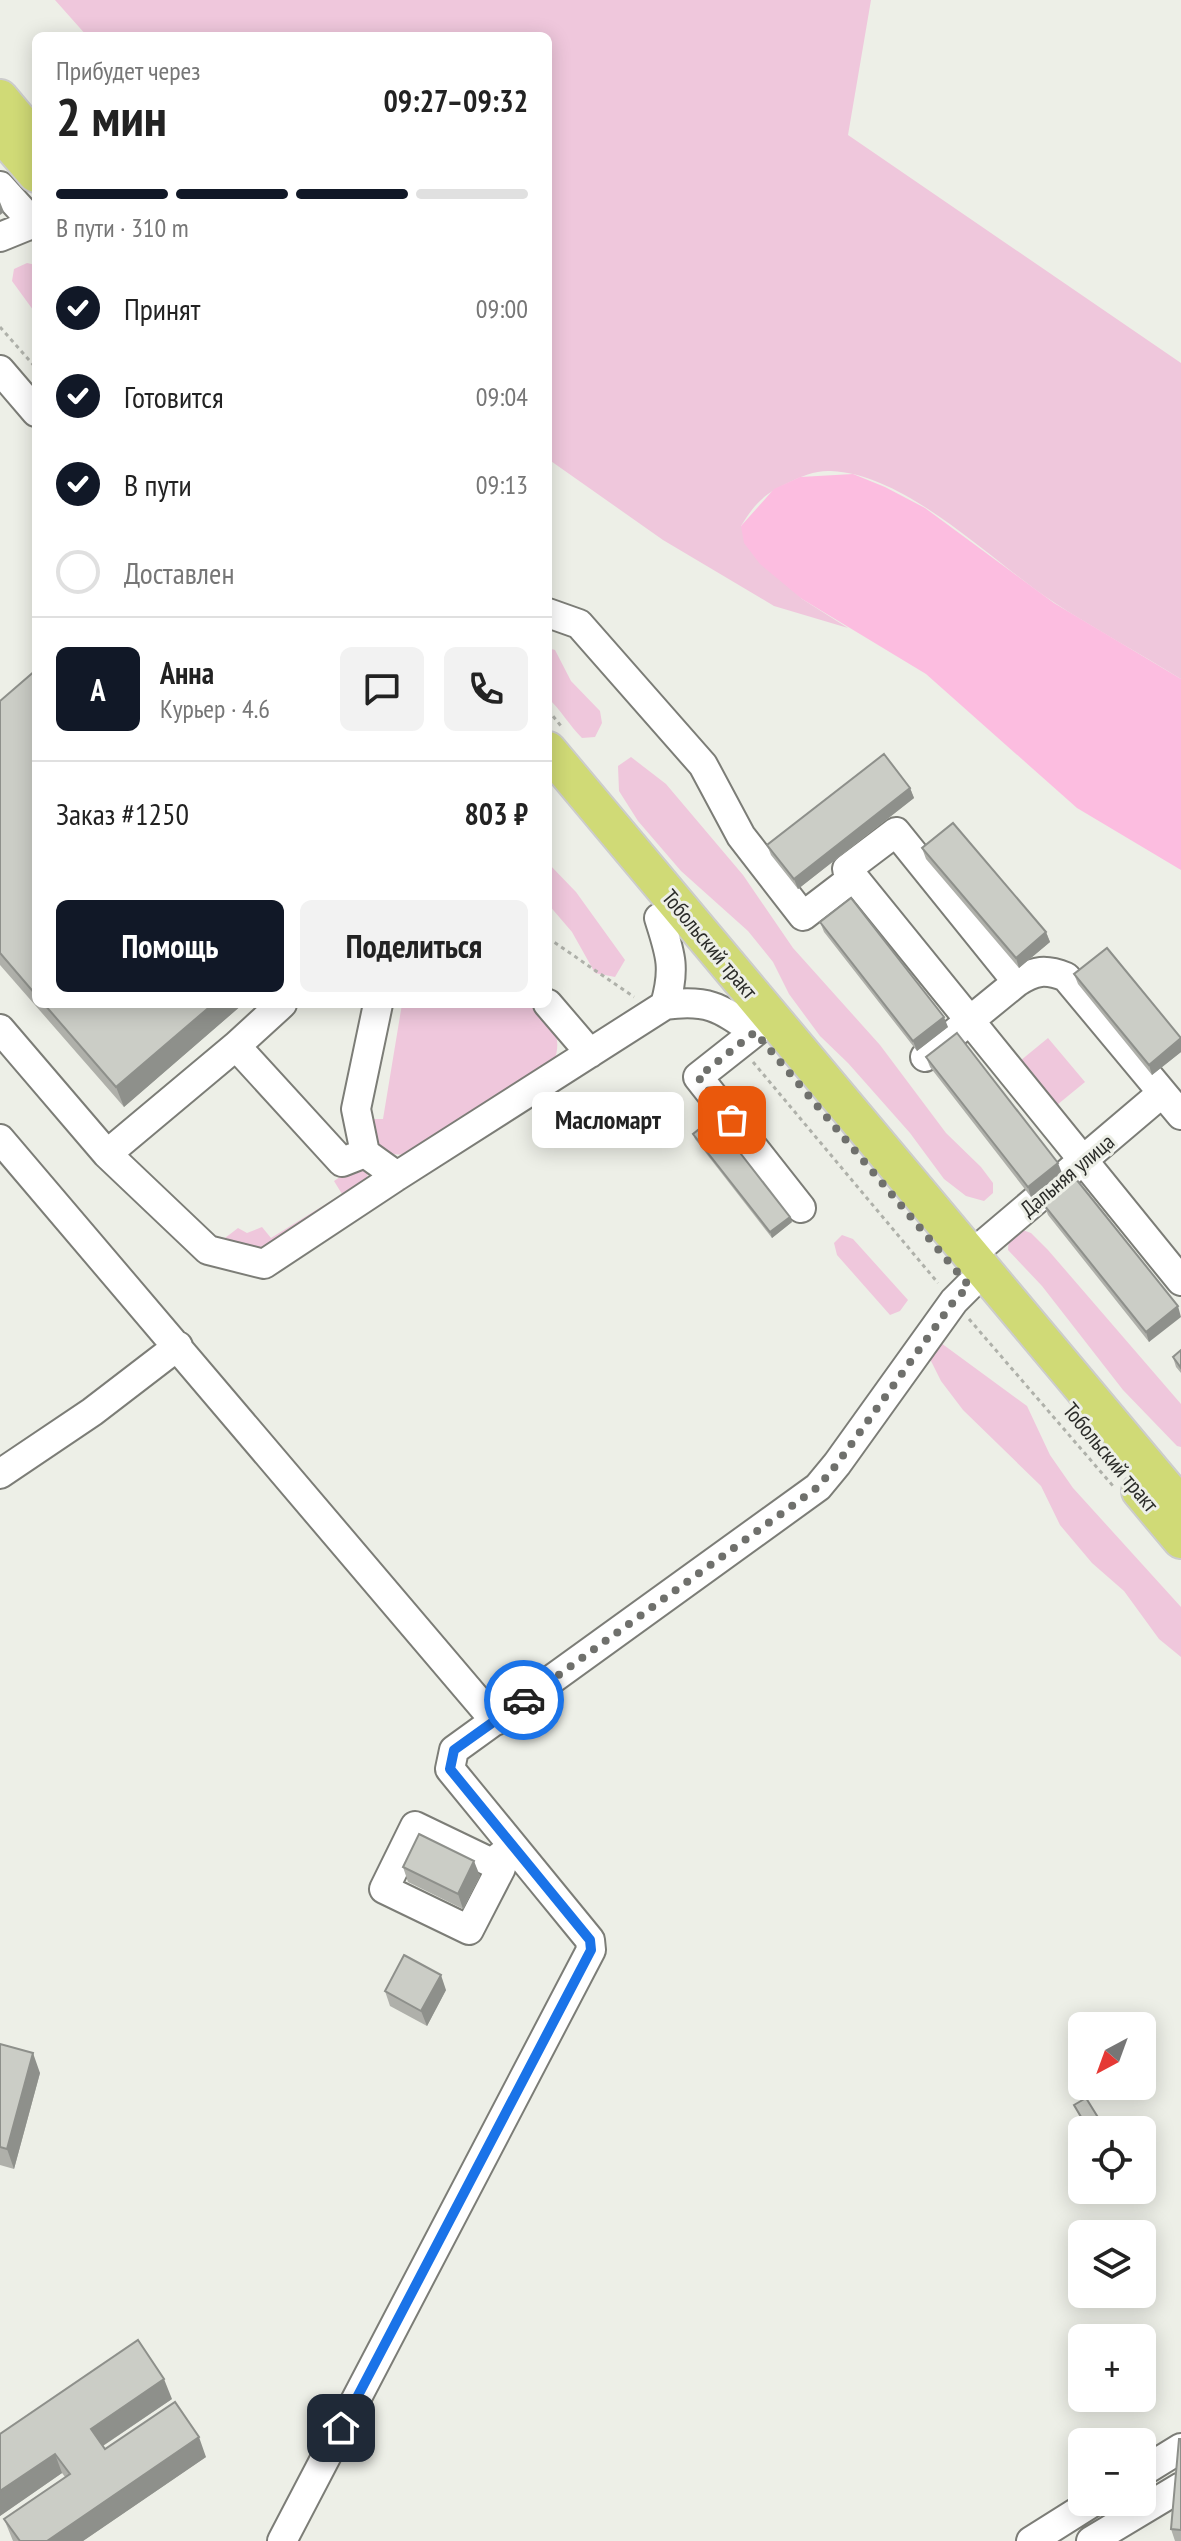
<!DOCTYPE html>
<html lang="ru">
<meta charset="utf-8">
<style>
:root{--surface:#fff;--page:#f2f2f2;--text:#222;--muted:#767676;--line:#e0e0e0;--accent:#111827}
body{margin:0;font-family:"PT Sans Narrow",sans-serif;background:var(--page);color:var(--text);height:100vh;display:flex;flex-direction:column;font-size:30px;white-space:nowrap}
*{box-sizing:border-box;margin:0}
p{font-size:26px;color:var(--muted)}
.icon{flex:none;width:44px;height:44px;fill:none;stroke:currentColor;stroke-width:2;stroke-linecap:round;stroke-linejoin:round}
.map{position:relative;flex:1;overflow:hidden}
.side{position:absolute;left:32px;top:32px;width:520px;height:976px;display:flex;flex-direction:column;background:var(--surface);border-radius:12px;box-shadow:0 4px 20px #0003}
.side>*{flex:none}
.needle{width:52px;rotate:221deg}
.fabs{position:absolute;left:1068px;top:2012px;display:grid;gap:16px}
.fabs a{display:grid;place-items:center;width:88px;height:88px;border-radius:12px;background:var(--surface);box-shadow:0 4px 20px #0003;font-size:40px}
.pin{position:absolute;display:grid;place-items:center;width:68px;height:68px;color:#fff;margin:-34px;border-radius:16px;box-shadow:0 4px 12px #0006}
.courier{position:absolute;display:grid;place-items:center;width:80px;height:80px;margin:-40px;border:6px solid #1a73e8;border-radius:50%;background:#fff;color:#222;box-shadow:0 2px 10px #0007}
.bubble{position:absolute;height:56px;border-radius:12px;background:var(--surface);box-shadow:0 4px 20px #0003;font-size:26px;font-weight:600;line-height:56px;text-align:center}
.headline em{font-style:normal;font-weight:600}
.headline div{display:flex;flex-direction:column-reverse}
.headline{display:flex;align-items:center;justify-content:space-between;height:136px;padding:0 24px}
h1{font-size:52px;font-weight:600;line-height:60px}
.bar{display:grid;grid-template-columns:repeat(4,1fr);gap:12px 8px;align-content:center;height:96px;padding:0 24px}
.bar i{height:10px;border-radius:6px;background:var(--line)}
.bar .selected{background:var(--accent)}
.bar p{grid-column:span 4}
.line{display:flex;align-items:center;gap:20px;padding:0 24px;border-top:2px solid var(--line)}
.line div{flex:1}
.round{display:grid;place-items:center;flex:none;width:84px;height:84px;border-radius:12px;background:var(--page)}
ol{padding:0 24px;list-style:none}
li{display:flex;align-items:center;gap:24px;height:88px}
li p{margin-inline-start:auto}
li .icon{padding:8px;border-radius:50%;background:var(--accent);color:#fff;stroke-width:4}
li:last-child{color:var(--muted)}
li i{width:44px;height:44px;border:4px solid var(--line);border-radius:50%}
.cta{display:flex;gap:16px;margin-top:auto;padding:16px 24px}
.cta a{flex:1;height:92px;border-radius:12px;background:var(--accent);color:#fff;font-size:32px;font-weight:600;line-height:92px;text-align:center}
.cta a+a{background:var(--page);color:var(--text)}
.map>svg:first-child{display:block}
.green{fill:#efc7dc}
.water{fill:#fcbde0}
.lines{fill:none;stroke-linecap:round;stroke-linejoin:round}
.minor-casing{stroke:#7c7d77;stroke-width:32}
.major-casing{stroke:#ccc;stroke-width:40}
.path{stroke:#afb1aa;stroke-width:3;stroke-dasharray:4 4;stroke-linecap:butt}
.minor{stroke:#fff;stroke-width:28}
.major{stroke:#d0da76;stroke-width:36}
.wall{fill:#afb0aa}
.shaded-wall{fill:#8e908b}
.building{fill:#cbcdc6;stroke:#8e908b;stroke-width:2}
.done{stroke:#6f706c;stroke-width:8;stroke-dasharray:0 14.4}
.route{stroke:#1a73e8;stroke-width:10}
.labels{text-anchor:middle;stroke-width:6;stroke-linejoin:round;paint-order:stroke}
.street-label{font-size:22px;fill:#2b2c29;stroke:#edefe7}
</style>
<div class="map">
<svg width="1181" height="2541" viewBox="0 0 1181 2541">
<rect width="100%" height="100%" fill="#edefe7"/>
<path class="green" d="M55,0H871L848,135L1181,363V679C1140,653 1096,630 1055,603C993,563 908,474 831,471C817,470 801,476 790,482C765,493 755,503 741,526L802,599L848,628L774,606L663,540L548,459V36H87Z
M27,263L36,265V314L12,281L14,269Z
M548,648L555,650L571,681L600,711L602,723L595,737L582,738C569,725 561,710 548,698Z
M631,757L666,784L743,875L793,948L880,1045L946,1133L981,1167L993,1183V1193L984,1201L966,1196L944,1179L910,1133L848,1063L820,1036L789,994L773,962L748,931L681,871L638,821L619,791L618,766Z
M548,863L576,892L625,960L615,977L595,973L572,932L548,904Z
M402,1004H531C550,1026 564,1032 554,1062L413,1154C383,1157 373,1149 367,1119H383Z
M1048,1038L1085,1082L1057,1105L1020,1061Z
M355,1167L367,1172L368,1181L270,1245C251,1250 241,1248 225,1238L238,1228L247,1233L262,1227L271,1238L342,1194L334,1181Z
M1017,1228L1031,1233L1048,1250L1181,1404V1447L1177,1446L1123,1390L1042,1286L1008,1250L1009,1236Z
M842,1235L853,1239L908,1300L900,1311L890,1315L837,1255L834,1243Z
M941,1343L1027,1406L1050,1455L1073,1488L1181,1607V1657L1159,1639L1124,1591L1092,1563L1060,1525L1041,1486L963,1410L941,1381L927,1353Z"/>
<path class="water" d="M853,474L885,487L925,508L1054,603L1181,679V870L1077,808L926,674L802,599L760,564L744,543L741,526L774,489L800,477Z"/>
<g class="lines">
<g class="minor-casing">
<path id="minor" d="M0,186L36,226
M0,237L32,224
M0,370L36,412
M548,613L579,624L703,765L741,836L803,916L854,877
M659,918C670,953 676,967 665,1005
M282,1004L236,1046L342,1162L365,1153L397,1176
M548,1004L590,1053
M0,1029L107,1154L208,1250L264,1264L397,1176L665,1005C709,999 720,1008 755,1032L698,1077L801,1208
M925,1057L1017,982
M1181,1115L1066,977C1046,969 1035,970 1017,982L896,832L847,869L1181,1281
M0,1139L495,1721
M365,1153L356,1109L378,1004
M107,1154L236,1046
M971,1255L1162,1093
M0,1474L92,1412L178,1346
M492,1863L501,1868L469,1930L384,1889L415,1826L492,1863L513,1846
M1142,2472L1181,2448
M282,2541L591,1950L590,1940L450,1769L454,1750L818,1487L837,1464L954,1301L969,1286
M1031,2541L1093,2502
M1091,2541L1181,2487"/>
</g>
<g class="major-casing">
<path id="major" d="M0,98L36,141
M0,132L36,174
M548,750L1181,1506
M1140,1491L1181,1540"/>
</g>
<path class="path" d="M0,327L36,368
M548,710L561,726
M548,938L634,997
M753,1062L938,1283
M969,1319L1113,1486"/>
<use href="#minor" class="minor"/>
<use href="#major" class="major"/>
</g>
<path class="wall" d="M36,670V1004H243L124,1107L0,965V701Z
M910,788L914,798L798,889L771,855L767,845Z
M922,848L1046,932L1050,942L1019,968L926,859Z
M820,922L948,1027L917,1051L824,932Z
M1074,974L1181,1038V1052L1152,1075L1078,984Z
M926,1057L1062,1173L1031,1197L930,1067Z
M693,1134L792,1222L772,1238L695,1139Z
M1044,1205L1178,1306L1149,1342L1048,1215Z
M1181,1350V1373L1176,1367L1173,1357Z
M403,1867L480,1876L463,1909L408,1882Z
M446,1990L427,2026L390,2006L385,1991Z
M0,2044L40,2073L14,2169L0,2165Z
M1074,2105L1099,2119L1100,2124L1091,2130H1087Z
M172,2399L103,2446L105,2449L206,2457L83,2541H13L4,2519L65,2477L62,2473L0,2516V2434Z
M1181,2439V2541H1175L1171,2529Z"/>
<path class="shaded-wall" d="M0,202L4,212L0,215Z
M910,788L914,798L798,889L794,879Z
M1046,932L1050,942L1019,968L1016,958Z
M213,1004H243L124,1107L116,1087Z
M944,1017L948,1027L917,1051L913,1041Z
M1181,1039V1052L1152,1075L1149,1065Z
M1058,1163L1062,1173L1031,1197L1028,1187Z
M790,1217L792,1222L772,1238L770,1232Z
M1178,1306L1181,1317L1149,1342L1146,1332Z
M474,1861L480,1876L463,1909L458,1894Z
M441,1975L446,1990L427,2026L421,2011Z
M33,2053L40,2073L14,2169L7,2149Z
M164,2379L172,2399L98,2449L91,2429Z
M199,2437L206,2457L83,2541H47Z
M55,2454L62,2473L0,2516V2491Z"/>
<path class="building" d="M36,670V995L0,953V701Z
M884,754L910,788L794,879L767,845Z
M953,823L1046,932L1016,958L922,848Z
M851,898L944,1017L913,1041L820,922Z
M1107,948L1181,1038L1149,1065L1074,974Z
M44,1004H213L116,1087Z
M957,1033L1058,1163L1028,1187L926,1057Z
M713,1118L790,1217L770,1232L693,1134Z
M1076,1179L1178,1306L1146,1332L1044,1205Z
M1181,1350V1368L1173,1357Z
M419,1834L474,1861L458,1894L403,1867Z
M404,1955L441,1975L421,2011L385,1991Z
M0,2044L33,2053L7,2149L0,2147Z
M1086,2098L1099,2119L1087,2127L1074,2105Z
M138,2340L164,2379L91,2429L105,2449L175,2402L199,2437L47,2541H20L4,2519L70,2474L55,2454L0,2491V2434Z
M1179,2439H1181V2530L1171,2529Z"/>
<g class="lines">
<path class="done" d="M524,1700L818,1487L837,1464L954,1301L969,1286L755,1032L698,1077L732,1120"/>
<path class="route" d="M341,2428L591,1950L590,1940L450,1769L454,1750L524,1700"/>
</g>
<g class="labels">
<g class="street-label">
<text transform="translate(710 944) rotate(50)" y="8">Тобольский тракт</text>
<text transform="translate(1067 1175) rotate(-40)" y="8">Дальняя улица</text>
<text transform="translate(1111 1457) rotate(50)" y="8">Тобольский тракт</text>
</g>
</g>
</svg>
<div class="fabs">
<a><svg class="needle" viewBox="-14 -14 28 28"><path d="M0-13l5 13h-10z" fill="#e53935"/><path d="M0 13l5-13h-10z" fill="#767676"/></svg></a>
<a><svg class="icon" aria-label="locate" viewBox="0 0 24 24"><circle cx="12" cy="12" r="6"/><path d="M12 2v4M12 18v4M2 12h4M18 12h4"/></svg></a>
<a><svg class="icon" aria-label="layers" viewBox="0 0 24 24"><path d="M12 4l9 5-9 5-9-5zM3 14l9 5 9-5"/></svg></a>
<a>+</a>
<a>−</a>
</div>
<div class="pin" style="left:732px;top:1120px;background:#ea580c"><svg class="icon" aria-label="bag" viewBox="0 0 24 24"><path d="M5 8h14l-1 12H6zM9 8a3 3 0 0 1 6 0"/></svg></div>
<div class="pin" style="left:341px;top:2428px;background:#1f2937"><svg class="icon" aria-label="home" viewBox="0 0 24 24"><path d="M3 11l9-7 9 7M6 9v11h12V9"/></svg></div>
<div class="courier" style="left:524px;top:1700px"><svg class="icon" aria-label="car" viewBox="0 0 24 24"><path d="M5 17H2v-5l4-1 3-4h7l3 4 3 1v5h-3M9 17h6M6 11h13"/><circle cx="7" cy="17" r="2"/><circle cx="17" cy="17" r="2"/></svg></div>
<div class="bubble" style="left:532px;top:1092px;width:152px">Масломарт</div>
<section class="side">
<div class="headline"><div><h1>2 мин</h1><p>Прибудет через</p></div><em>09:27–09:32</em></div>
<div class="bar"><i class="selected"></i><i class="selected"></i><i class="selected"></i><i></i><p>В пути · 310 m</p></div>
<ol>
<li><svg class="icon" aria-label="check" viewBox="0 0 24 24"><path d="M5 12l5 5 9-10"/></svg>Принят<p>09:00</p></li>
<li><svg class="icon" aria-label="check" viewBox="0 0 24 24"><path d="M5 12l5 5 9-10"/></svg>Готовится<p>09:04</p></li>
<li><svg class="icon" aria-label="check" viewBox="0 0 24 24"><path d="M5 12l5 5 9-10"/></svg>В пути<p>09:13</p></li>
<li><i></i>Доставлен</li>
</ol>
<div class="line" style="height:144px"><b class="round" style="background:var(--accent);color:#fff">А</b><div><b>Анна</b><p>Курьер · 4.6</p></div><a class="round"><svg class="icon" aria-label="chat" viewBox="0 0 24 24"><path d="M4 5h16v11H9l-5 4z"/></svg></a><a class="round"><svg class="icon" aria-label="phone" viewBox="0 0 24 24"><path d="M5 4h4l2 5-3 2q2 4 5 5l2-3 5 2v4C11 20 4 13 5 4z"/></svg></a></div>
<div class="line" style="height:104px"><div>Заказ #1250</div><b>803 ₽</b></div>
<div class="cta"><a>Помощь</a><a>Поделиться</a></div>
</section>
</div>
